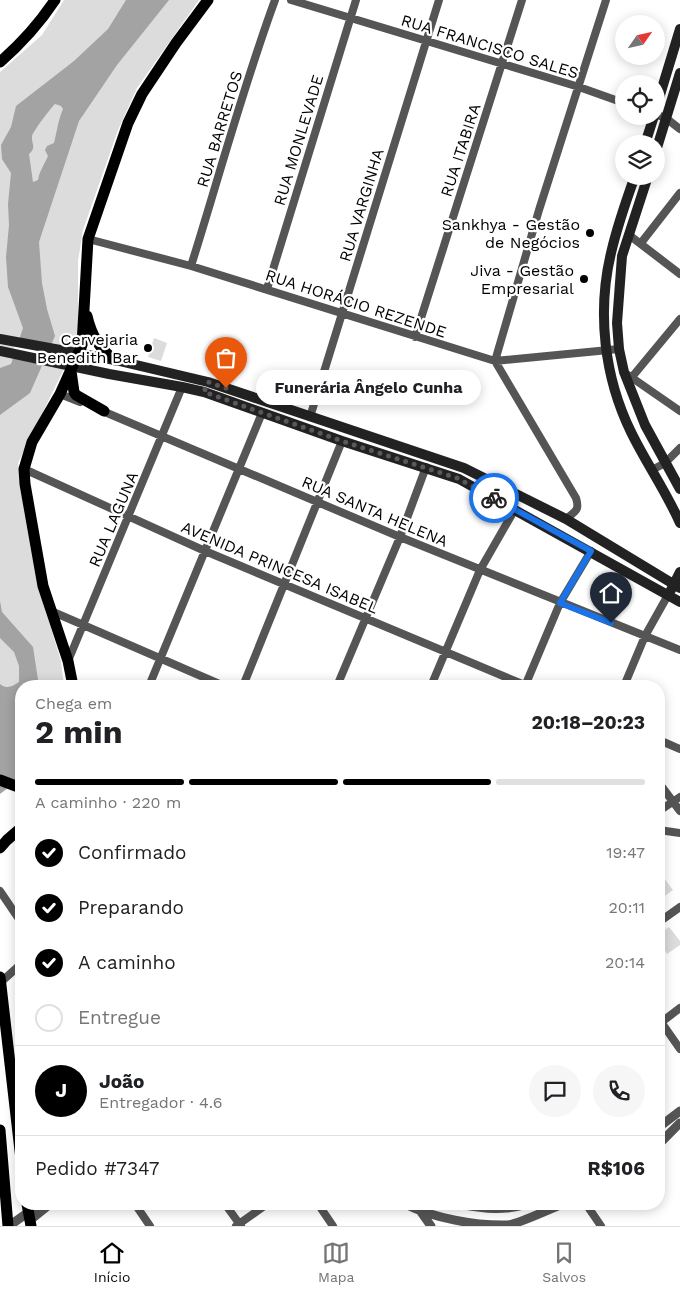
<!DOCTYPE html>
<html lang="pt">
<meta charset="utf-8">
<style>
:root{--surface:#fff;--page:#f6f6f6;--text:#202124;--muted:#757577;--line:#e0e0e0;--accent:#000}
body{margin:0;font-family:"Work Sans",sans-serif;background:var(--page);color:var(--text);height:100vh;display:flex;flex-direction:column;font-size:19px;white-space:nowrap}
*{box-sizing:border-box;margin:0}
p{font-size:16px;color:var(--muted)}
.icon{flex:none;width:28px;height:28px;fill:none;stroke:currentColor;stroke-width:2;stroke-linecap:round;stroke-linejoin:round}
.map{position:relative;flex:1;overflow:hidden}
.drawer{position:absolute;left:15px;top:680px;width:650px;height:530px;display:flex;flex-direction:column;background:var(--surface);border-radius:20px;box-shadow:0 2px 12px #0003}
.drawer>*{flex:none}
.needle{width:32px;rotate:56deg}
.buttons{position:absolute;left:615px;top:15px;display:grid;gap:10px}
.buttons a{display:grid;place-items:center;width:50px;height:50px;border-radius:50%;background:var(--surface);box-shadow:0 2px 12px #0003;font-size:25px}
.pin{position:absolute;display:grid;place-items:center;width:42px;height:42px;color:#fff;margin:-51px -21px;border-radius:50% 50% 50% 0;rotate:-45deg;box-shadow:0 0 5px #0007}
.pin .icon{rotate:45deg}
.courier{position:absolute;display:grid;place-items:center;width:50px;height:50px;margin:-25px;border:4px solid #1a73e8;border-radius:50%;background:#fff;color:#222;box-shadow:0 1px 6px #0007}
.bubble{position:absolute;height:35px;border-radius:18px;background:var(--surface);box-shadow:0 2px 12px #0003;font-size:16px;font-weight:700;line-height:35px;text-align:center}
.head em{font-style:normal;font-weight:700}
.head div{display:flex;flex-direction:column-reverse}
.head{display:flex;align-items:center;justify-content:space-between;height:85px;padding:0 20px}
h1{font-size:32px;font-weight:700;line-height:38px}
.bar{display:grid;grid-template-columns:repeat(4,1fr);gap:8px 5px;align-content:center;height:60px;padding:0 20px}
.bar i{height:6px;border-radius:4px;background:var(--line)}
.bar .on{background:var(--accent)}
.bar p{grid-column:span 4}
.line{display:flex;align-items:center;gap:12px;padding:0 20px;border-top:1px solid var(--line)}
.line div{flex:1}
.round{display:grid;place-items:center;flex:none;width:52px;height:52px;border-radius:26px;background:var(--page)}
ol{padding:0 20px;list-style:none}
li{display:flex;align-items:center;gap:15px;height:55px}
li p{margin-inline-start:auto}
li .icon{padding:5px;border-radius:50%;background:var(--accent);color:#fff;stroke-width:4}
li:last-child{color:var(--muted)}
li i{width:28px;height:28px;border:2px solid var(--line);border-radius:50%}
.tab-bar{display:flex;justify-content:space-around;align-items:center;height:70px;border-top:1px solid var(--line);background:var(--surface);font-size:14px;color:var(--muted)}
.tab-bar a{display:grid;justify-items:center;gap:2px}
.tab-bar .on{color:var(--accent)}
.map>svg:first-child{display:block}
.green{fill:#dcdcdc}
.water{fill:#a3a3a3;fill-rule:evenodd}
.pier{fill:#fff}
.lines{fill:none;stroke-linecap:round;stroke-linejoin:round}
.minor{stroke:#555;stroke-width:8}
.tertiary{stroke:#555;stroke-width:9}
.secondary{stroke:#222;stroke-width:10}
.primary{stroke:#000;stroke-width:11}
.done{stroke:#595959;stroke-width:5;stroke-dasharray:0 9}
.route{stroke:#1a73e8;stroke-width:6}
.poi-dot{fill:#000;stroke:#fff;stroke-width:2}
.labels{text-anchor:middle;stroke-width:4.5;stroke-linejoin:round;paint-order:stroke}
.street-label{font-size:16px;fill:#000;stroke:#fff}
.poi-label{font-size:16px;fill:#000;stroke:#fff;text-anchor:end}
</style>
<div class="map">
<svg width="680" height="1226" viewBox="0 0 680 1226">
<rect width="100%" height="100%" fill="#fff"/>
<path class="green" d="M64,0H199L137,88L118,130L83,230L78,261V340L18,463L38,586L61,661L64,686H21V779L0,773V72L42,35Z
M154,338L167,343L161,361L148,357Z
M661,874L673,890L659,900V876Z
M669,927L680,941V945L667,954L659,941V934Z"/>
<path class="water" d="M126,0H169L117,65L79,121L39,242L42,283L47,309L55,336L30,393L0,415V368L11,364L23,328L8,287L6,257L9,225L8,204L11,173L2,159L1,145L11,127L16,106L74,61L108,29ZM55,104L61,106L63,109C58,120 57,132 54,143L47,146L45,150L48,156C45,163 39,172 38,180L33,182L29,154C37,147 31,144 32,136C34,130 50,109 55,104Z
M0,601L2,612L33,647L39,686H21V778L0,794V684C7,690 13,686 19,682V666L14,652L0,638Z"/>
<path class="pier" d="M16,340L52,347L46,361L12,354Z"/>
<g class="lines">
<path class="minor" d="M291,0L579,87L624,103
M656,114L667,119L680,129
M629,235L680,274
M88,239L191,266L495,361L619,349
M641,243L680,193
M191,266C219,177 243,87 275,0
M267,289L356,0
M415,337L522,0
M628,375L680,411
M632,377L680,319
M60,394L80,402
M100,410L400,537L680,650
M310,417L439,0
M24,469L205,551L527,686
M652,470L665,463L680,448
M566,519C575,511 580,511 576,498L495,361L539,210L606,0
M51,611L224,686
M68,661L182,387
M149,686L262,413
M243,686L342,441
M337,686L400,537L426,467
M431,686L480,570L515,509
M525,686L560,603L591,551
M624,686L645,636L668,595
M659,740L680,749
M659,783L680,811
M659,811L680,797
M659,830L680,833
M0,891L21,922
M659,922L680,907
M1,982L21,964
M659,1019L680,1049
M659,1024L680,1008
M135,1204L150,1226
M225,1204L241,1226
M318,1204L333,1226
M586,1204L601,1226
M30,1221L51,1204
M236,1226L267,1204"/>
<path class="tertiary" d="M659,1127L680,1111
M659,1144L680,1123
M405,1204C433,1218 476,1226 508,1225C521,1223 549,1209 563,1204
M460,1204C486,1209 503,1211 528,1204
M421,1212L431,1226
M9,1226L40,1204"/>
<path class="secondary" d="M656,108L680,29
M645,144L654,116
M656,151L680,73
M635,176C626,201 617,227 611,253C597,312 604,377 631,432C646,463 666,491 680,523
M648,176L622,256L617,323L619,349L624,372L645,425L680,489
M0,339L115,360L208,382L464,468L566,519L680,588
M0,351L109,374L182,387L204,392L342,441L459,479L680,602
M671,590L680,572"/>
<path class="primary" d="M0,62C22,43 39,24 55,0
M87,316C91,334 100,350 115,360
M71,371L74,392L76,395L104,411
M73,686L68,661L43,586L25,484L24,469L32,442L60,394L82,345L88,239L128,123L142,94L176,43L208,0
M0,780L21,788
M0,848L7,840L21,828
M0,977L21,1159
M0,1130L8,1226
M27,1204L31,1226"/>
</g>
<g class="lines">
<path class="done" d="M226,388L208,382L204,392L342,441L457,478L494,498"/>
<path class="route" d="M494,498L591,551L560,603L611,623"/>
</g>
<g class="poi-dot">
<circle cx="590" cy="233" r="5"/>
<circle cx="584" cy="279" r="5"/>
<circle cx="148" cy="348" r="5"/>
</g>
<g class="labels">
<g class="street-label">
<text transform="translate(490 46) rotate(17)" y="6">RUA FRANCISCO SALES</text>
<text transform="translate(219 129) rotate(-73)" y="6">RUA BARRETOS</text>
<text transform="translate(298 140) rotate(-73)" y="6">RUA MONLEVADE</text>
<text transform="translate(460 150) rotate(-72)" y="6">RUA ITABIRA</text>
<text transform="translate(361 205) rotate(-73)" y="6">RUA VARGINHA</text>
<text transform="translate(356 303) rotate(18)" y="6">RUA HORÁCIO REZENDE</text>
<text transform="translate(375 511) rotate(23)" y="6">RUA SANTA HELENA</text>
<text transform="translate(113 519) rotate(-67)" y="6">RUA LAGUNA</text>
<text transform="translate(280 567) rotate(23)" y="6">AVENIDA PRINCESA ISABEL</text>
</g>
<g class="poi-label">
<text x="580" y="230">Sankhya - Gestão<tspan x="580" dy="18">de Negócios</tspan></text>
<text x="574" y="276">Jiva - Gestão<tspan x="574" dy="18">Empresarial</tspan></text>
<text x="138" y="345">Cervejaria<tspan x="138" dy="18">Benedith Bar</tspan></text>
</g>
</g>
</svg>
<div class="buttons">
<a><svg class="needle" viewBox="-14 -14 28 28"><path d="M0-13l5 13h-10z" fill="#e53935"/><path d="M0 13l5-13h-10z" fill="#757577"/></svg></a>
<a><svg class="icon" aria-label="locate" viewBox="0 0 24 24"><circle cx="12" cy="12" r="6"/><path d="M12 2v4M12 18v4M2 12h4M18 12h4"/></svg></a>
<a><svg class="icon" aria-label="layers" viewBox="0 0 24 24"><path d="M12 4l9 5-9 5-9-5zM3 14l9 5 9-5"/></svg></a>
</div>
<div class="pin" style="left:226px;top:388px;background:#ea580c"><svg class="icon" aria-label="bag" viewBox="0 0 24 24"><path d="M5 8h14l-1 12H6zM9 8a3 3 0 0 1 6 0"/></svg></div>
<div class="pin" style="left:611px;top:623px;background:#1f2937"><svg class="icon" aria-label="home" viewBox="0 0 24 24"><path d="M3 11l9-7 9 7M6 9v11h12V9"/></svg></div>
<div class="courier" style="left:494px;top:498px"><svg class="icon" aria-label="bike" viewBox="0 0 24 24"><circle cx="6" cy="16" r="4"/><circle cx="18" cy="16" r="4"/><path d="M6 16l4-8h5l3 8M10 8l3 8H6M13 5h3"/></svg></div>
<div class="bubble" style="left:256px;top:370px;width:225px">Funerária Ângelo Cunha</div>
<section class="drawer">
<div class="head"><div><h1>2 min</h1><p>Chega em</p></div><em>20:18–20:23</em></div>
<div class="bar"><i class="on"></i><i class="on"></i><i class="on"></i><i></i><p>A caminho · 220 m</p></div>
<ol>
<li><svg class="icon" aria-label="check" viewBox="0 0 24 24"><path d="M5 12l5 5 9-10"/></svg>Confirmado<p>19:47</p></li>
<li><svg class="icon" aria-label="check" viewBox="0 0 24 24"><path d="M5 12l5 5 9-10"/></svg>Preparando<p>20:11</p></li>
<li><svg class="icon" aria-label="check" viewBox="0 0 24 24"><path d="M5 12l5 5 9-10"/></svg>A caminho<p>20:14</p></li>
<li><i></i>Entregue</li>
</ol>
<div class="line" style="height:90px"><b class="round" style="background:var(--accent);color:#fff">J</b><div><b>João</b><p>Entregador · 4.6</p></div><a class="round"><svg class="icon" aria-label="chat" viewBox="0 0 24 24"><path d="M4 5h16v11H9l-5 4z"/></svg></a><a class="round"><svg class="icon" aria-label="phone" viewBox="0 0 24 24"><path d="M5 4h4l2 5-3 2q2 4 5 5l2-3 5 2v4C11 20 4 13 5 4z"/></svg></a></div>
<div class="line" style="height:65px"><div>Pedido #7347</div><b>R$106</b></div>
</section>
</div>
<nav class="tab-bar">
<a class="on"><svg class="icon" aria-label="home" viewBox="0 0 24 24"><path d="M3 11l9-7 9 7M6 9v11h12V9"/></svg>Início</a>
<a><svg class="icon" aria-label="map" viewBox="0 0 24 24"><path d="M3 6l6-2 6 2 6-2v14l-6 2-6-2-6 2zM9 4v14M15 6v14"/></svg>Mapa</a>
<a><svg class="icon" aria-label="saved" viewBox="0 0 24 24"><path d="M7 4h10v16l-5-4-5 4z"/></svg>Salvos</a>
</nav>
